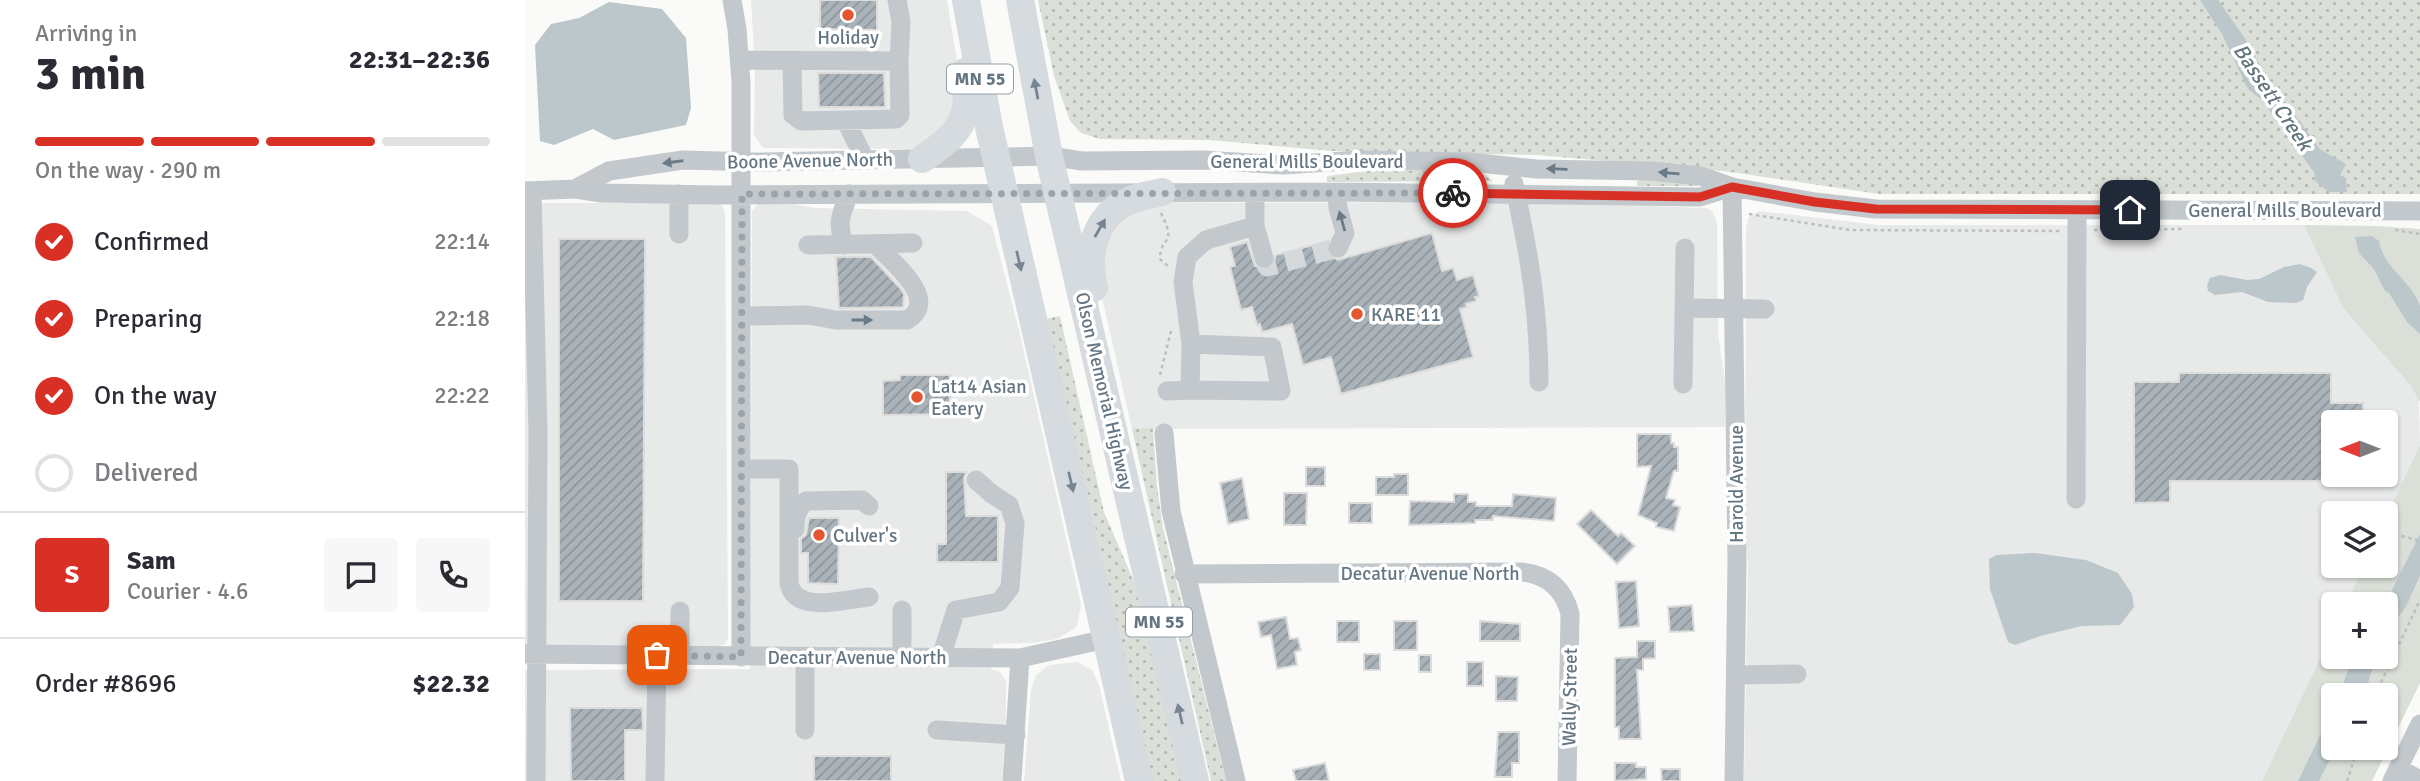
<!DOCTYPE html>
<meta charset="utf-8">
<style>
:root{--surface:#fff;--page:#f7f7f7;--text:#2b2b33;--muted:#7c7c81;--line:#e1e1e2;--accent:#d93025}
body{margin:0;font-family:Signika,sans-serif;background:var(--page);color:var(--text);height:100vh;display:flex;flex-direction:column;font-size:26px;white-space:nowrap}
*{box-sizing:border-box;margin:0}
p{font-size:23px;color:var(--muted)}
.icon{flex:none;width:38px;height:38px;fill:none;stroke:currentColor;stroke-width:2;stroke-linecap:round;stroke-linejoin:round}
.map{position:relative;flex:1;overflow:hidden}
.details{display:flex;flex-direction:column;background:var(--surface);width:525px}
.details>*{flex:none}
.needle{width:46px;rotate:270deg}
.controls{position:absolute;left:1796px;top:410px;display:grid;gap:14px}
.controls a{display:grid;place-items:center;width:77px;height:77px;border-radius:7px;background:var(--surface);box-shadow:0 2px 5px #0004;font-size:35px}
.pin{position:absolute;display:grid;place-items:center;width:60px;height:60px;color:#fff;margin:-30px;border-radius:14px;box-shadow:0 4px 10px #0006}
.courier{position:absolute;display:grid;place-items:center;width:70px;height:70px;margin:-35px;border:5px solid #d93025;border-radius:50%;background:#fff;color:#222;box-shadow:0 2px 9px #0007}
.head em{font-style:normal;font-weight:700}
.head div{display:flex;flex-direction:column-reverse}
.head{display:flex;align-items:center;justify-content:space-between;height:119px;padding:0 35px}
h1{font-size:46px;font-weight:700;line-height:52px}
.bar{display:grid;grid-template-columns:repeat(4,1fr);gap:10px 7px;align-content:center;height:84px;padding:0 35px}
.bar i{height:9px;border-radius:5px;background:var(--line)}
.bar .on{background:var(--accent)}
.bar p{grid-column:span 4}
.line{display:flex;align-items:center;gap:18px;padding:0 35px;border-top:2px solid var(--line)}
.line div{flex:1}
.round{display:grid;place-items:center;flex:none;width:74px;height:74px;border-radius:7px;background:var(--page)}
ol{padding:0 35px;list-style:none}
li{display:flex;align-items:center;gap:21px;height:77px}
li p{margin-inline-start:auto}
li .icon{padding:7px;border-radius:50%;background:var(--accent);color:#fff;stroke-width:4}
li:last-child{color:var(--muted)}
li i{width:38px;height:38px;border:4px solid var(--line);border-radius:50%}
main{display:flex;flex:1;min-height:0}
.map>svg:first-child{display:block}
.built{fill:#e8e9e9;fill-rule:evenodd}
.grass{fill:url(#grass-dots)}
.green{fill:#dadfd7;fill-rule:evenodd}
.water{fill:#bbc7cb}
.building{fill:url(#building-hatch);stroke:#dcdcda;stroke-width:2}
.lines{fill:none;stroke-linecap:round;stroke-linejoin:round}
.minor-tunnel{stroke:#d5d9db;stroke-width:19;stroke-dasharray:19 10;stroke-linecap:butt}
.path{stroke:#bbbfc2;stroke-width:2.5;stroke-dasharray:3.5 3.5;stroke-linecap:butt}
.minor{stroke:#c3c8cc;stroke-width:19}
.highway{stroke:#d6dbdf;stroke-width:28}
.oneway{fill:#768591}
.oneway2{fill:#6a7a87}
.done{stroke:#99a4ac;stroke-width:7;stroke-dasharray:0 12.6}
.route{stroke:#d93025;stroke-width:9}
.poi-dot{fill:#e4572e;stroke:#fff;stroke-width:2.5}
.labels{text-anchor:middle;stroke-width:7;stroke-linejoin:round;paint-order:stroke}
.shield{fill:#fff;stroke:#939fa8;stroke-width:2}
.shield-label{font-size:18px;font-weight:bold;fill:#657683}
.poi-label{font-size:19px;fill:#657683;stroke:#fff;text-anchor:start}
.street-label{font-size:19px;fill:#657683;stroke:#fff}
.water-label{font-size:21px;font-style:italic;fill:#60757c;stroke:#fff}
</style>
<main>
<section class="details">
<div class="head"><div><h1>3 min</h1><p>Arriving in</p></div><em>22:31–22:36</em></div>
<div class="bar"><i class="on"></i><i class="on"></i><i class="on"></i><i></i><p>On the way · 290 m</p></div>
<ol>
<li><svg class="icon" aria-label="check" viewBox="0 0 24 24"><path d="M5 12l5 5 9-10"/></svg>Confirmed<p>22:14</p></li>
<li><svg class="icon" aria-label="check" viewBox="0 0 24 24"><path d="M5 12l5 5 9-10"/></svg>Preparing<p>22:18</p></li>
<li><svg class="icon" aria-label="check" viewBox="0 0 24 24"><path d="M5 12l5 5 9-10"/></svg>On the way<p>22:22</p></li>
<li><i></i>Delivered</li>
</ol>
<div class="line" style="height:126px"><b class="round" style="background:var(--accent);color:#fff">S</b><div><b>Sam</b><p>Courier · 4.6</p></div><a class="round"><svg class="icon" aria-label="chat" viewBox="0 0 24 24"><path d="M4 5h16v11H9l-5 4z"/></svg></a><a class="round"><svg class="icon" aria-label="phone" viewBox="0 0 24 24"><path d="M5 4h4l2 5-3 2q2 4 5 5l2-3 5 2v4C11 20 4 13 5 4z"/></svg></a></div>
<div class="line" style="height:91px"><div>Order #8696</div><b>$22.32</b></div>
</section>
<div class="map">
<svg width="1895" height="781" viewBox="0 0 1895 781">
<defs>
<pattern id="grass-dots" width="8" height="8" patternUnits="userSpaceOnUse" patternTransform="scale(1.75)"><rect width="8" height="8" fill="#dadfd7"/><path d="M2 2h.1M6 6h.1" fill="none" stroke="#b4b9b4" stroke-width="1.8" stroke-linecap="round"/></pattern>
<pattern id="building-hatch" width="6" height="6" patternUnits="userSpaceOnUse" patternTransform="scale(1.75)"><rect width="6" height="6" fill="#aab3b9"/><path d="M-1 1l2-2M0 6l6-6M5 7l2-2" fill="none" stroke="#8e969c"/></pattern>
</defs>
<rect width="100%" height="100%" fill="#fafaf8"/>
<path class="built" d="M226,0H422L436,85L435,111L405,144L384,149L238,148L229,135L230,69Z
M246,200L290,208L442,211L467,226L494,330L556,604L552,627L532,639L506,643L468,644L466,669L475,672L481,681V719L477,781H0V670L225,669L227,211L234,203Z
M0,203H186L196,205L200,212L203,638L200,644L193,647H0Z
M633,203L1014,202L1182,208L1187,211L1192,222L1193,334L1200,382V427L607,429L573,280L588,223Z
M1234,211L1354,225H1779L1818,308L1885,385L1894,400L1895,445L1860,519V513H1808V565H1839L1821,604H1808V631L1737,781H1219L1223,565L1220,536L1221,229L1223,218ZM1808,422H1860V474H1808Z
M552,662L567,670L574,685L596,781H499L506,690L511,675L524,665Z"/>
<path class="grass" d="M513,0H1895V194H1354L1199,171L1012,155L808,151L684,140L575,139L556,133L545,121L529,76Z
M851,170L948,172L959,174L967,181L802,182V176Z
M1120,179L1174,184L1173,186H1112V181Z
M535,316L579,512L610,584L658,781H627L566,509L520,319Z
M628,428L632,486L638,528L701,781H686L607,429Z"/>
<path class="green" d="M1779,225L1852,226L1895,229V402L1885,385L1818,308Z
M1895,445V683L1847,781H1737L1808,631V656H1860V604H1821L1839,565H1860V519ZM1808,695H1860V747H1808Z"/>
<path class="water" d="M1675,0H1693L1719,37L1750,91L1755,95L1795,149L1821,164L1815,175L1821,178L1822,192H1804L1791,182L1789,172L1737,100L1723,89L1697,34Z
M84,2L137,9L161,38L166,108L161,125L89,140L68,129L29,145L15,141L10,45L26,24L54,18Z
M1847,236L1854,241C1858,268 1887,281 1895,306C1895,314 1895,326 1895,334L1882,322L1864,293L1860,291L1849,269L1834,253L1830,237Z
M1775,264L1786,268L1792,272L1782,287L1778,300L1771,303L1743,302L1717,292L1690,295L1683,291L1682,285L1685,278L1695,275L1722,280L1734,279L1759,267Z
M1895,534V575L1881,607L1860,633V604Z
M1510,553L1561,560L1593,573L1607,594L1609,607L1595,625L1557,626L1515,636L1490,645L1483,642L1465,589L1464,559L1472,555Z
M1828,656H1851L1840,694L1814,695Z
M1808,709V747H1811L1794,781H1773Z"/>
<path class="building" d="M295,0H352V30L295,29Z
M293,73H359L360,107H294Z
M907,233L917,271L928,268L932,280L948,275L954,296L950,297L951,301L941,304L942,307L935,309L948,357L816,394L806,357L778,365L767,324L737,332L735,324L732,325L727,307L716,310L705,267L710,266L705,247L722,242L730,266L742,270L748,266L751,255L803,241L801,248L803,254L813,260Z
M34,239H120L118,601H34Z
M311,257H346L375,288L379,294L378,307L314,308Z
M1654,373H1806V403H1838V422H1808L1806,481H1645V502L1609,503V382H1654Z
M375,375H425V414L358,415V381L375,380Z
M1112,434H1146V443H1149V447H1153V471H1149L1141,498L1150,500L1148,505L1155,507L1149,531L1131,527L1132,523L1113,515L1126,466L1112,467Z
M781,467H800V486H781Z
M421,472H441L439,478L441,516H473V562H412V544H421Z
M869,474H883V495H851V477H869Z
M717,478L724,519L703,524L695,483Z
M759,493H782L781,525H759Z
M929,494H943V502H951V506H987L988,494L1031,498L1029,521L968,516V520H950V523L884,525L885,501L929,502Z
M824,503H847V523H824Z
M1066,510L1093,536L1096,533L1110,546L1092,564L1052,524Z
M284,518H314L313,584L283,583V553H276V539L281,535Z
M1111,581L1114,626L1094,628L1091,582Z
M1167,605L1169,631L1145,632L1143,607Z
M761,617L765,639L773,638L776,650L770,652L772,665L752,669L746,635L736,637L733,622Z
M812,621H834V642H812Z
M869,621H892V650H869Z
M955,621L995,624V641H955Z
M1112,641H1130V658L1118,659V670H1112L1116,739H1094V727H1090V658L1112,657Z
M839,654H855V670H839Z
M894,655H906V672H894Z
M942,662H958V686H942Z
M971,676L993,677L992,701H971Z
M45,708H117L118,730H100V781H46Z
M973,732H994V763H987V777H970Z
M289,756H366V781H289Z
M800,763L804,781H771L768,770Z
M1090,763H1111V767H1121V779L1090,781Z
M1136,769H1155V781H1137Z"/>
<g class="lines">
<path class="minor-tunnel" d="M739,258L742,267L813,248"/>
<path class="path" d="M636,213C653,247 635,235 635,259L644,267
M1224,214L1325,230L1535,231
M1569,230L1657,229
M1870,230L1895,234
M635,375L646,331
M1863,532L1895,541
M1850,695L1895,600
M1822,781L1833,747"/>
<path class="minor" d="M207,0L212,29L216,82V657
M215,60L374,61
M267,61L268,115L276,121L371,119L375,115L374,61L376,22L372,0
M321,121L339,158
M989,184C1004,253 1014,311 1014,382
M1207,187L1212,561L1209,781
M50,189L84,171L158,160L234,162L524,156L557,161L678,160L758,165L835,160L945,162L1011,169L1125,171L1176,176L1207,187L1290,202L1351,209L1895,211
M0,191L50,189L77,193L191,195L812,192L1175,197L1207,187
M7,191L13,433L11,781
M812,192L813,208L820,233L813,248
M730,193V226L739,258
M154,194V234
M283,245L388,243
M319,245C312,222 315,216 324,194
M1159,308L1240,309
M217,316L283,315L311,320H382C417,300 365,260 350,244
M666,344L747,347L756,391L665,390L666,344L658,282L662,257L681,240L730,226
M1158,384L1160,248
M642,391L665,390
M639,433L646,511L711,781
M216,469H264V583C270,615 322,599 344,597
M1551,499L1552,210
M270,529C270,516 272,509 281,501L337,500L344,506
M659,574L997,572C1023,575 1039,589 1045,614L1042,781
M377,610V657
M155,611V656
M0,654L495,658L581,639
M280,657V730
M416,657L431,610L474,602L485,588L490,523L484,505L467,494L451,480
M1211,675L1272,674
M412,730L491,735
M1873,768L1895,780
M130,781L132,655
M487,781L495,658
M1867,781L1895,724"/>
<path class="highway" d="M441,0L464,127L614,781
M495,0L524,156L670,781
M397,159C434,135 448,118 440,72
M569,288C561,254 569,216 604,201C614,196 626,195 637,192"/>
</g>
<defs><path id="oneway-solid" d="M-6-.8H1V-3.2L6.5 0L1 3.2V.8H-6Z" transform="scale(1.75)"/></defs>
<g class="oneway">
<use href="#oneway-solid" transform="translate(511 89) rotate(-101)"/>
<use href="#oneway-solid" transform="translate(575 228) rotate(-60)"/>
<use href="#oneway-solid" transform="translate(494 261) rotate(77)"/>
<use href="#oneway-solid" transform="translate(546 482) rotate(77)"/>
<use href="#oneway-solid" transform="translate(655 714) rotate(-103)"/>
</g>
<g class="oneway2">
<use href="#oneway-solid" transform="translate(148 162) rotate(172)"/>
<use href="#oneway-solid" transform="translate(1032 169) rotate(-178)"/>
<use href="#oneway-solid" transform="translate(1144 173) rotate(-175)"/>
<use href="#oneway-solid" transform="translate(817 221) rotate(-106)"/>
<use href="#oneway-solid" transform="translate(337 320)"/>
</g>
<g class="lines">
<path class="done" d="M132,655L216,657L217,194L928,193"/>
<path class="route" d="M928,193L1175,197L1207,187L1290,202L1351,209L1605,210"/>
</g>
<g class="poi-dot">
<circle cx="323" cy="15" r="7"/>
<circle cx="832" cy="314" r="7"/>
<circle cx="392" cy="397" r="7"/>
<circle cx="294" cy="535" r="7"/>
</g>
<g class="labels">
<g class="shield">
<rect x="422" y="64.5" width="66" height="29" rx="5"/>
<rect x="601" y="607.5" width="66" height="29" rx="5"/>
</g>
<g class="shield-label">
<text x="455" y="85">MN 55</text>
<text x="634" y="628">MN 55</text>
</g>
<g class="poi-label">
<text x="323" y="44" text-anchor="middle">Holiday</text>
<text x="846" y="321">KARE 11</text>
<text x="406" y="393">Lat14 Asian<tspan x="406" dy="22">Eatery</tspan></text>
<text x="308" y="542">Culver's</text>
</g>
<g class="street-label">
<text transform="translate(285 160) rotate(-1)" y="7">Boone Avenue North</text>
<text x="782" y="168">General Mills Boulevard</text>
<text x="1760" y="217">General Mills Boulevard</text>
<text transform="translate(580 391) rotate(77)" y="7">Olson Memorial Highway</text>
<text transform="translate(1211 484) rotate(-90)" y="7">Harold Avenue</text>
<text x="905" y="580">Decatur Avenue North</text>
<text x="332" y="664">Decatur Avenue North</text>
<text transform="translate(1044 697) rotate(-89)" y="7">Wally Street</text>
</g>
<g class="water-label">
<text transform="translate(1748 97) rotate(56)" y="7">Bassett Creek</text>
</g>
</g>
</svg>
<div class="controls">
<a><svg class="needle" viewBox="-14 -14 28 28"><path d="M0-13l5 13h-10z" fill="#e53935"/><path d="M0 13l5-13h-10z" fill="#7c7c81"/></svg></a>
<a><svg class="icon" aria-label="layers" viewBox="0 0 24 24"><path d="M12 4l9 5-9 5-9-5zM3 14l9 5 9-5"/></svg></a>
<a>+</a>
<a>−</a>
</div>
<div class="pin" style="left:132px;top:655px;background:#ea580c"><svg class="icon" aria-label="bag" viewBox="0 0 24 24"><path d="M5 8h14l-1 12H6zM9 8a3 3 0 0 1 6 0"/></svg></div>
<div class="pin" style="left:1605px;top:210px;background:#1f2937"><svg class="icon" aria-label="home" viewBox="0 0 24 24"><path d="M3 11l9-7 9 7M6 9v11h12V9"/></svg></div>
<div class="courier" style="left:928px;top:193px"><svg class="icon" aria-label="bike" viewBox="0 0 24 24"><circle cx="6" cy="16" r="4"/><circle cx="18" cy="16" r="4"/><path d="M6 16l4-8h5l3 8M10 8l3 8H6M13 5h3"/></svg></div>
</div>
</main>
